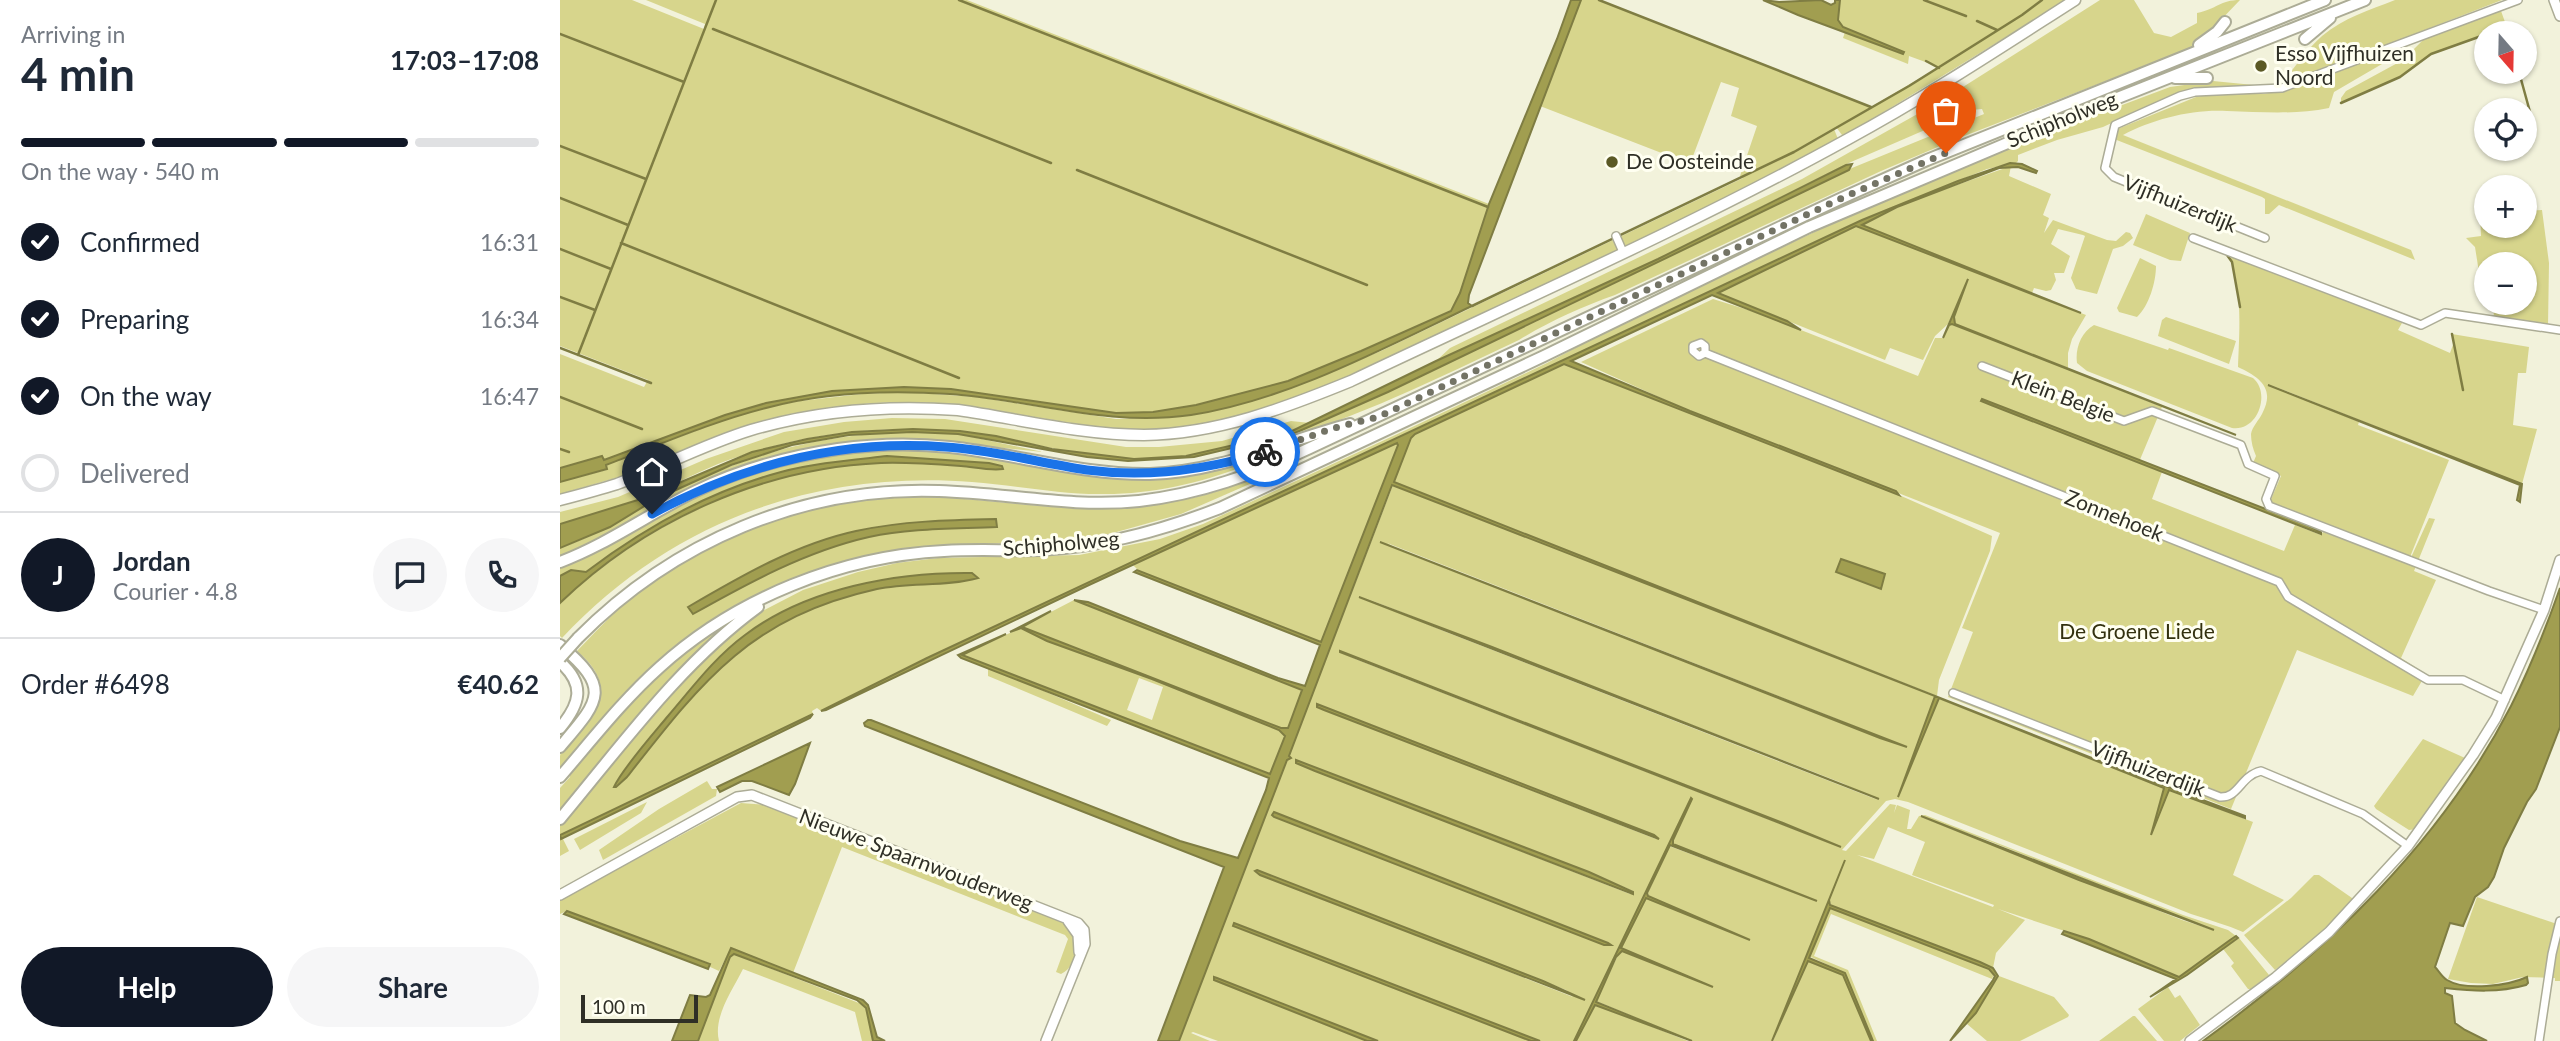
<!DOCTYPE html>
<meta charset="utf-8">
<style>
:root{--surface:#fff;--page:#f6f6f7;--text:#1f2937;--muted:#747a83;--line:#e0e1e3;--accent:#111827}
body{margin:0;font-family:Lato,sans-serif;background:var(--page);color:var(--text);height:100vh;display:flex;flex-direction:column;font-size:26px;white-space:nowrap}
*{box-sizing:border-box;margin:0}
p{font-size:23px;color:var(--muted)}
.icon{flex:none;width:38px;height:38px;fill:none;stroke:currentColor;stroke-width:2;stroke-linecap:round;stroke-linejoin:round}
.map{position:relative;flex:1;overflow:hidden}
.drawer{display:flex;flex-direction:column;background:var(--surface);width:560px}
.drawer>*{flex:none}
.needle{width:46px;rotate:160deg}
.tools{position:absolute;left:1914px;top:21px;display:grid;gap:14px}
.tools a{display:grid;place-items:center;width:63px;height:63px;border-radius:50%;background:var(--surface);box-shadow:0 2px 5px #0004;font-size:35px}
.scale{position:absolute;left:21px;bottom:18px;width:117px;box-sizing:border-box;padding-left:7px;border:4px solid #2f2f26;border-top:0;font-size:19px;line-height:24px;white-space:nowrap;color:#2f2f26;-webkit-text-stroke:5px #fffff1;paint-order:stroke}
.pin{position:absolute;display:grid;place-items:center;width:60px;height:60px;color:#fff;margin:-72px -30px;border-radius:50% 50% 50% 0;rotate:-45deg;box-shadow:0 0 7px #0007}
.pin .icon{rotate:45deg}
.courier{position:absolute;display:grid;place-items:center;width:70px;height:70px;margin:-35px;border:5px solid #1a73e8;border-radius:50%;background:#fff;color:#222;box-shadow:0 2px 9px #0007}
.overview em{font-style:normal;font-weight:700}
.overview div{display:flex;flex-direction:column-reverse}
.overview{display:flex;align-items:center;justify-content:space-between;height:119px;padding:0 21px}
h1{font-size:46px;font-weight:700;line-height:52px}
.bar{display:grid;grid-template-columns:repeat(4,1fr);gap:10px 7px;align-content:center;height:84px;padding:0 21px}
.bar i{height:9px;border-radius:5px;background:var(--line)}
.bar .current{background:var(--accent)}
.bar p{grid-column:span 4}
.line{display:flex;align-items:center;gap:18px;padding:0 21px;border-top:2px solid var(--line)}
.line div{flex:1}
.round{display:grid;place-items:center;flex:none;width:74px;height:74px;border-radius:37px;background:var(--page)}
ol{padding:0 21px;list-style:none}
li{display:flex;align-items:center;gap:21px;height:77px}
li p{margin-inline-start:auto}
li .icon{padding:7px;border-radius:50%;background:var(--accent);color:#fff;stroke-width:4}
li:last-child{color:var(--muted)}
li i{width:38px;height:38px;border:4px solid var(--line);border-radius:50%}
.action{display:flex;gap:14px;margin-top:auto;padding:14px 21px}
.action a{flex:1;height:80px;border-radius:42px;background:var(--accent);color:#fff;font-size:28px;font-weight:700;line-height:80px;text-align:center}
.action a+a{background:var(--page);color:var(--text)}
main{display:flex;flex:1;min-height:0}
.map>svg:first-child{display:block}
.green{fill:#d7d58c;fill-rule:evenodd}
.water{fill:#a19e50;stroke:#7f7d43;stroke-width:2}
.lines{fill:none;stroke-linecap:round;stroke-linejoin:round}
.stream{stroke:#7f7d43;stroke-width:2.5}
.minor-casing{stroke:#acac96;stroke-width:10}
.tertiary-casing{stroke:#acac96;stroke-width:12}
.secondary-casing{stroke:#acac96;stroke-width:13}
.trunk-casing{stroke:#acac96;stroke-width:14}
.minor{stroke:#fff;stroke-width:7}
.tertiary{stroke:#fff;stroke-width:9}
.secondary{stroke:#fff;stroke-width:10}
.trunk{stroke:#fff;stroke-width:10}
.trunk-bridge-casing{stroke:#acac96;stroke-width:14;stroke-linecap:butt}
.trunk-bridge{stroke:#fff;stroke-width:10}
.done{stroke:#737365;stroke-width:7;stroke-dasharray:0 12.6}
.route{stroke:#1a73e8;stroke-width:9}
.poi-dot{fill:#5b5925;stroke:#fffff1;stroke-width:2.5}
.labels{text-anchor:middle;stroke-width:6;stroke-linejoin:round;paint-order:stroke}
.poi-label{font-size:21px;fill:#2f2f26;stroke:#fffff1;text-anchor:start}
.street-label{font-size:21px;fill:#2f2f26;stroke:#fffff1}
.park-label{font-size:21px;fill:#33310f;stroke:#fffff1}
</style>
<main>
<section class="drawer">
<div class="overview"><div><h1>4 min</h1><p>Arriving in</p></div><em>17:03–17:08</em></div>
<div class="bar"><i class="current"></i><i class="current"></i><i class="current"></i><i></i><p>On the way · 540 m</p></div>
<ol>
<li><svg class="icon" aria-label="check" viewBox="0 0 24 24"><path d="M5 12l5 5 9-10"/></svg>Confirmed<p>16:31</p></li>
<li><svg class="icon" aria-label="check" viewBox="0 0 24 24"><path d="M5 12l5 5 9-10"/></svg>Preparing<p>16:34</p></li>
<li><svg class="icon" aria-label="check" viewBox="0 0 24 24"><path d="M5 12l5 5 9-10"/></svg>On the way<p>16:47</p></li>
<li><i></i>Delivered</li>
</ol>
<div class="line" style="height:126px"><b class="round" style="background:var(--accent);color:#fff">J</b><div><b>Jordan</b><p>Courier · 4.8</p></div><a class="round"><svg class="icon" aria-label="chat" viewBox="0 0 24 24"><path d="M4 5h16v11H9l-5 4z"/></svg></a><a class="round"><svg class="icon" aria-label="phone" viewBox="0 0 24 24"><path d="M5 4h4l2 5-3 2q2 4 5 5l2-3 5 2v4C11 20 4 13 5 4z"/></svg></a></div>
<div class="line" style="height:91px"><div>Order #6498</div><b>€40.62</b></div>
<div class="action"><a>Help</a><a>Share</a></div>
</section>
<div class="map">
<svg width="2000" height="1041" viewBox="0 0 2000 1041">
<rect width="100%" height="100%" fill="#f2f2db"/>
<path class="green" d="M0,0H72L144,29L145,24L86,0H407L929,204L900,293L891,311L801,351L728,381L636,405L593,412L556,413L391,389L344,387L272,391L206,403L165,415L44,460L42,456L0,468V354L84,387L88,380L0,346Z
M1021,0H1039L1311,107L1379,67L1349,56L1348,64L1283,38L1285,32L1343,54L1344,52L1283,27L1278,20L1280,0H1506L1288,134L1282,135L1276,127L1274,129L1278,139L1141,211L816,366L701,412L612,432L560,431L414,407L357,402L312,403L230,414L190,425L59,477L0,494V482L46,470L45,465L167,419L208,407L240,401L302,394L345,392L416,397L556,419L594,418L653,410L730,388L821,351L1183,178L1180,176L1197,126L1171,116L1179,88L1161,82L1130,164L980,106Z
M1540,0H1574L1594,33L1611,37L1637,23V13C1657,9 1660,0 1680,0L1657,24L1644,43L1399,138L1321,171L1055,295C1021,307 990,321 959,340C874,380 792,421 701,446L828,392L1270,177L1424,114L1422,109L1411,110L1291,162L1098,259L876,361L890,348L1242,179L1384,99Z
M1835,0H1942L1754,73L1723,82C1735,67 1747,49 1762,36C1783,18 1810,10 1835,0Z
M1941,11L1949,33L1943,29L1871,54L1840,77L1781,103V98L1786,91L1843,60L1863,40Z
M1838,50L1834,57L1774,92L1769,108C1734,115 1702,112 1667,111C1632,109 1593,119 1563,135L1851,250L1855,260L1719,205L1709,214H1705V199L1702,197L1549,137L1555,130L1636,97L1656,93L1694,92L1703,94L1726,90Z
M1653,81L1704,86L1632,90L1571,114L1543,127L1497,140L1458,155V161L1456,163L1427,169L1302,220L367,658L261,711L257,708L252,711L253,714L228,727L1,835L9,851L0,856V823L132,668L183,621L243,590L298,572L337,563L378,558L519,555L600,539L643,524L846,430L987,363L1068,320L1303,209L1424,157L1610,87Z
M1451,166L1449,176L1491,194L1483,215L1489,218L1484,233L1493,220L1547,240L1556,241L1566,232L1570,233L1573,238L1563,246L1553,249L1537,294L1516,289L1511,278L1525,236L1523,235L1498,229L1491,244L1510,256L1504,273H1494L1496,280L1491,290L1486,291L1474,288L1472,293L1302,225L1351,201Z
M1982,210L1989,263L1988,325L1934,317L1933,306L1941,303H1965V264H1927V285H1921L1915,247L1906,238L1921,236L1920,213H1927V226H1965V211Z
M1586,214L1630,233L1621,261L1610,260L1573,245Z
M1296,226L1526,315L1512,339L1508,353V368L1400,326L1602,407L1579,462L1602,472L1592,499L1724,551L1735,525L1761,535L1763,532L1848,564L1869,518L1875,519L1854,571L1876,580L1841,658L1866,674L1853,696L1737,650L1671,809L1388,697L1413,632L1402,628L1440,533L1130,411L1021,362L1153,299L1198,313L1358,376L1375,338H1383L1389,325L1395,324L1394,317L1408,279L1388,324L1375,336L1363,360L1330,348L1325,360L1158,293L1166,287Z
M1666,252L1842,323L1838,330L1890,353L1894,342L1892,334L1969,347L1966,373H1958L1953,425L1977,429L1962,484L1708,384L1799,422L1798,425L1889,460L1850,557L1709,504L1721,476L1693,463L1696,456C1693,449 1691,442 1691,434C1692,427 1699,420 1702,414C1716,388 1699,377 1678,367C1679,335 1684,280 1666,252Z
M1580,258L1596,266C1596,282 1589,306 1577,317L1559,312L1557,308Z
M1606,317L1676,341L1669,364L1598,336L1602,320Z
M1534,325L1608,350L1609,348L1693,378C1711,393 1698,432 1672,428L1527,371L1517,363C1515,349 1521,332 1534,325Z
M1003,364L1339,495L1432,536L1430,551L1379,680L1377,696L834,482L851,438L855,434Z
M332,418L385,419L566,447H599L662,441L731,421L750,423C689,450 604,465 538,456C503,452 469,442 434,436C388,428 338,427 292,432C247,436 200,448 158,464C132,475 107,488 81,499C55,509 27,516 0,524V512L58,497L146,459L224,432L284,422Z
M352,432L398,434L483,452L375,441H336L159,476L122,492L22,547L0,556V548C17,542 33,535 49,527C66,517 82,506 100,497C186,455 255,434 352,432Z
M837,443L838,445L761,642L580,572L573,565Z
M338,447L430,458L525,476L683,462L684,466C638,484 588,495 539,494C497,494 454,485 412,482C253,470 111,522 2,638L0,636V603C87,522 200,468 321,463C347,462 374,464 400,466C414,467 430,472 442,468L327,456L220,472L156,495L74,538L26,572L11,570L0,576V566L44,548L150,489L211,466L239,458Z
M738,461L708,476L621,514L553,533L511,541L364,546L288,561L137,632L113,647L80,680L0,772C0,767 0,760 0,756C1,750 9,743 13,739C40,707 56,684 17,651C42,625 68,597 99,576C175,525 266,496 358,497C426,497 496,513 564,506C585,504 607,503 628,499C666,491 702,475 738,461Z
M833,485L1375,696L1338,796L1376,700L1380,699L1604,788L1591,835L1607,791L1610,790L1693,822L1673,875L1724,900L1683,932C1667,925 1649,920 1631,914L1348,802L1335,799L1326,801L1282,850L1286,851L1330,804L1336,805L1334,813L1337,805L1350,810L1347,829H1351L1359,816L1365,815L1623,915L1668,930L1676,936L1619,977L1529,939L1438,909L1465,920L1436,953L1433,968L1272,906L1269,900L1212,1041H1132L1036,1001L1060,951L1077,956L1061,947L1086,898L1129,915L1087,895L1109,846L1257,901L1113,844V840L1132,799L1131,798L1014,1041H979L674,923L684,929L971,1041H818L654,980L807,1041H658L633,1032L631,1033L650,1041H619ZM827,543L1277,719L1346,747L839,550ZM805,598L1282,783L1318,800L886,632ZM781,651L1223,823L1280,847L798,660L780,652ZM757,707L848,739L1098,839H1096ZM739,761L1029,872L1073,891L1070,894L736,763ZM714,813L1048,943L1051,945H1044L714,817ZM1362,817L1429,841L1653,930L1622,920ZM1328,827L1365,842L1352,875L1434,905L1433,907L1297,855L1314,859ZM697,870L1006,990L1013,997L833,926Z
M514,600L742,690L728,728H721L462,627Z
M174,618L127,662L0,813V788L10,777L9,774C61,715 106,660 174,618Z
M461,628L487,641L585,676L719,730L726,736L711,774L402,655ZM579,678L603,687L592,720L567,710Z
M428,667L551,720L547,726L428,676Z
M1863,739L1905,758L1856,829L1849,830L1816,809L1814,806Z
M147,781L152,789H157L156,796L43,860L39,850L99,809Z
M87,802L81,813L20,850L14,839Z
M181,803L206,805L503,922C519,934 520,965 501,974L496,972L508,939L505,935L282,847L233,973L171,948L159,971L148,966L149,963L7,911L0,914V900Z
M1754,875H1759L1792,898V901L1753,940L1715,970L1684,935L1731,898Z
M1917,897L2000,925V981H1995V978L1963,977L1933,984L1911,983L1888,979Z
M1271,908L1415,963L1429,969L1434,974L1432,979L1271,914L1254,956L1288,970L1317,1041H1313L1285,973L1249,956L1268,910Z
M1679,938L1709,975L1691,989H1688L1671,966L1674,963L1663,949Z
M174,954L304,1005L308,1012L313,1041H302L295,1012L183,969C172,991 153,1017 159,1041H138L170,957Z
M1248,961L1283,975L1311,1041H1213Z
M1439,976L1494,997L1509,1015L1508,1017L1460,1041H1427L1407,1024Z
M1608,987L1615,998L1620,995L1640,1025L1620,1041H1604L1578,1009Z
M1035,1005L1040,1006L1128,1041H1016Z
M1575,1016L1597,1041H1539L1573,1016Z"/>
<path class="water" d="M1011,0H1021L909,295L908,303L912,306C824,348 728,400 631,415C546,427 474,400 390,394C330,390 264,392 206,408C151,422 99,445 46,465L47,469L0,482V468L42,456L44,460L165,415L206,403L272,391L344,387L391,389L556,413L593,412L636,405L728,381L801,351L891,311L900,293L929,204L997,39Z
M1203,0L1219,2L1261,0L1271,5L1275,3V0H1280L1278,20L1283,27L1344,52L1343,54L1238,15Z
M1450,163L1462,164L1477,171L1476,173L1458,167L1439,168L1337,207L1302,225L1521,313L1296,226L1158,293L1227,321L1241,330L1152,295L1011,361L1130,411L1336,491L1339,495L1004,364L855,434L851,438L834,482L1547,764L1685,816V818L1609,790L1591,835L1604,788L1379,698L1338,797L1375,696L832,485L729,756L731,758L727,760L619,1041H598L664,867L305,726L304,723L308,720H311L620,841L678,858L706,790L709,778L401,658L398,655L446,634L402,655L710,774L725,736L719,730L592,679L487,641L461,628L450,632L491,611L462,627L721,728H728L742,690L514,600L528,602L718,678L745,686L760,645L574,572L577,570L761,642L838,445L837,443L529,585L266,710L261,711L367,658L1302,220L1398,181Z
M1292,164L1289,170L828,392L735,433L634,457L568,461L527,457L398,434L352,432L289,435L232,445L171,465L96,499L50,527L0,548V524L81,499L192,452L247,439L292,432L353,429L400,431L436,436L492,449L574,459L626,456L730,432L876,361L1098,259L1286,165Z
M1408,279L1394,317L1395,324L1676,435L1392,324L1389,325L1383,338Z
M1708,385L1962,484L1960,502L1957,500L1960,485Z
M1422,399L1747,525L1761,532V534L1431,405L1421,401Z
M327,456L429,463L442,466L443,469C430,471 414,467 401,466C374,464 347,462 321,463C202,468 85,521 0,603V576L11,570L26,572C84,528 150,491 221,472C255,463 292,460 327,456Z
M436,519L437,527C395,529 351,528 309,537C247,551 188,583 133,614L128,607C181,576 236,544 296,531C342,521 389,520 436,519Z
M820,542L1347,747L1320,738Z
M1281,559L1325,574L1321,589L1276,572Z
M412,573L418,578C386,587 350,582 317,589C191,617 143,680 67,777L56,787H54C62,769 94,733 108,716C132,688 155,657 185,635C247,588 336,572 412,573Z
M2000,588V727L1976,789L1967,802L1944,848L1934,877L1928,887L1915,897L1903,926L1890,923L1875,967C1879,971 1882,977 1887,980C1905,991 1948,986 1967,977L1968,983L1966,985C1938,993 1913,991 1885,988V993L1892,996L1895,1023L1905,1030L1927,1041H1643C1767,951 1880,844 1951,706C1970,668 1986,628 2000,588Z
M799,597L932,647L1319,799Z
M780,651L1223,823L1281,847L780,652Z
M757,704L1094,835L1099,839L764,710L757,707Z
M253,714L250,718L1,839L0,835Z
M250,743L235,784L229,795L192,781H182L160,792L157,787Z
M736,760L1029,872L1073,892V894L755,771L736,763Z
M1131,798L1132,799L1113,840V844L1257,901L1110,845L1087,893L1088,896L1190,940L1086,898L1061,948L1153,987L1062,951L1056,957L1036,1002L1132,1041L1035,1005L1016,1041H1014Z
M714,812L1048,943L1051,945H1044L714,817L712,815Z
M1361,816L1654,930L1519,880Z
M1285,860L1269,900L1270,905L1420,962L1433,968L1438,976L1416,1013L1390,1041L1433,980L1435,976L1429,969L1270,908L1249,958L1285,973L1313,1041H1311L1283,975L1248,961L1212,1041Z
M697,870L983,981L1025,1000L700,875L695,871Z
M7,911L150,964L148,969L4,914Z
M674,923L980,1041H971L673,926Z
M1504,931L1529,939L1619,977L1670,940L1676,936L1678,938L1627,975L1590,997L1616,979L1502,934Z
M171,948L303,1000L308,1005L317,1037L325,1041H313L306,1008L297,1000L174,954L170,957L138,1041H112L130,995L146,997L150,995Z
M654,977L657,978L818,1041H807L654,980Z"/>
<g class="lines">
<path class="stream" d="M399,0L928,207
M1039,0L1311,107
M1364,0L1406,16
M1417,21L1437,30
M153,29L491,163
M1930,33L1943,29L1949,33
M0,34L124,82
M1366,61L1379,68
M1959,72L1970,112
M1781,103L1840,77L1871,54L1927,34
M0,146L86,179
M517,170L807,285
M0,198L68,225
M61,243L399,378
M0,249L51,269
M1667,255L1672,262L1680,307
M0,297L35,310
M912,306L1234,152L1349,86L1462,15L1482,0
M1892,334L1903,390
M0,348L91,383
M18,355L156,0
M0,397L82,429
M0,449L9,452"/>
<g class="minor-casing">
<path id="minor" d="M1056,236L1063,252
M1633,238L1861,325L1885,313L2000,330
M1705,238L1554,177L1545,168L1555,125L1620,96L1635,92L1722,88L1958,0
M1145,353V346L1141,343L1133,346V351L1139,356L1145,353L1719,582L1728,597L1868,680H1903L1945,700
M1422,366L1564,421L1592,411L1681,445L1688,464L1715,476L1706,499L1709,506L1929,591L1984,610
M1393,693L1660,797C1679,798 1680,776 1701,771L1803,814L1848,846
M1979,1041L1992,954L2000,921"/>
</g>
<g class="tertiary-casing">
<path id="tertiary" d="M1994,0L2000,16
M0,895L177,797L192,795L518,923L524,930L525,944L486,1041
M508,921L518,935L519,952
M1630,1041L1716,977L1769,932L1848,846L1913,755L1936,718L1984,610L2000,560"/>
</g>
<g class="secondary-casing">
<path id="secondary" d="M0,500C19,495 38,490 57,484C102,467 145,444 191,430C259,410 328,405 398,410C459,419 522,435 584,435C657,434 725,408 791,381C957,302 1127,228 1288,139C1366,97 1440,48 1515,0"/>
</g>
<g class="trunk-casing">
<path id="trunk" d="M1745,39L1770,18
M1639,45L1657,32L1665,22
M1615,78H1647
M0,562C48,544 90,513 136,491C181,469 230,456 278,449C314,444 354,443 390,447C456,454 522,475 590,474C660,472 722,442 790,424
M18,638C113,542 242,486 379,491C446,493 512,508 579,501C640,494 695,474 750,448L1282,198L1367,160L1765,0
M0,645C53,689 39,701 0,747
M0,662C26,685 20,704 0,728
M0,777C32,740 63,700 100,667C176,598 282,556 384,551C416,549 448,551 480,550C543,547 601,531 660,508L984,356L1249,227L1497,122L1805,0
M0,819C62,745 120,664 198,607"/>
</g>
<use href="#minor" class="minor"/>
<use href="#tertiary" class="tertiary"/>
<use href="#secondary" class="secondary"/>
<use href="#trunk" class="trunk"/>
<g class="trunk-bridge-casing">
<path id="trunk-bridge" d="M0,658L18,638"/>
</g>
<use href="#trunk-bridge" class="trunk-bridge"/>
</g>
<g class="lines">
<path class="done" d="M705,452L774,428L818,417L1282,198L1386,153"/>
<path class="route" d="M92,514C184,464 281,439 386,447C434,450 480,463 527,470C588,478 647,470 705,452"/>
</g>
<g class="poi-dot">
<circle cx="1701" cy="66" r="7"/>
<circle cx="1052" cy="162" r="7"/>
</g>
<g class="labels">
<g class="poi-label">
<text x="1715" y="61">Esso Vijfhuizen<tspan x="1715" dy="24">Noord</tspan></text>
<text x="1066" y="169">De Oosteinde</text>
</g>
<g class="street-label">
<text transform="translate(1502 120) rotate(-22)" y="7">Schipholweg</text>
<text transform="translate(1620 204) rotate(22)" y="7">Vijfhuizerdijk</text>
<text transform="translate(1503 397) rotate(21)" y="7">Klein Belgie</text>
<text transform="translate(1554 516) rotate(22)" y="7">Zonnehoek</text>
<text transform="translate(501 544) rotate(-5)" y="7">Schipholweg</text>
<text transform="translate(1588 769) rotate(21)" y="7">Vijfhuizerdijk</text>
<text transform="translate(356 860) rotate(21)" y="7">Nieuwe Spaarnwouderweg</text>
</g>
<g class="park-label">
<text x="1577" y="639">De Groene Liede</text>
</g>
</g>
</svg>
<div class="tools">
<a><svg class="needle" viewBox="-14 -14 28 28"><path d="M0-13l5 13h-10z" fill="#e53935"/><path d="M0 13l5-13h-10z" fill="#747a83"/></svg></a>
<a><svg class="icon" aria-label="locate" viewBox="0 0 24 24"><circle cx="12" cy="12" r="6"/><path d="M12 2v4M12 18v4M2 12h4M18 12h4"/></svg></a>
<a>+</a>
<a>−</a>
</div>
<div class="scale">100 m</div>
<div class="pin" style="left:1386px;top:153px;background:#ea580c"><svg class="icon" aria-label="bag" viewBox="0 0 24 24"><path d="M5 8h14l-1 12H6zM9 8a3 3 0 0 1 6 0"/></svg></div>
<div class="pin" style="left:92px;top:514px;background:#1f2937"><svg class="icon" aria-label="home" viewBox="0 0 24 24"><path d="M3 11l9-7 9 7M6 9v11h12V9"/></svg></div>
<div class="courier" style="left:705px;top:452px"><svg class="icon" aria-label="bike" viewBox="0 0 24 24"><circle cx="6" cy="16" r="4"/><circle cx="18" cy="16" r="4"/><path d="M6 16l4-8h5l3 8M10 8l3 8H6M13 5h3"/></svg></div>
</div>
</main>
